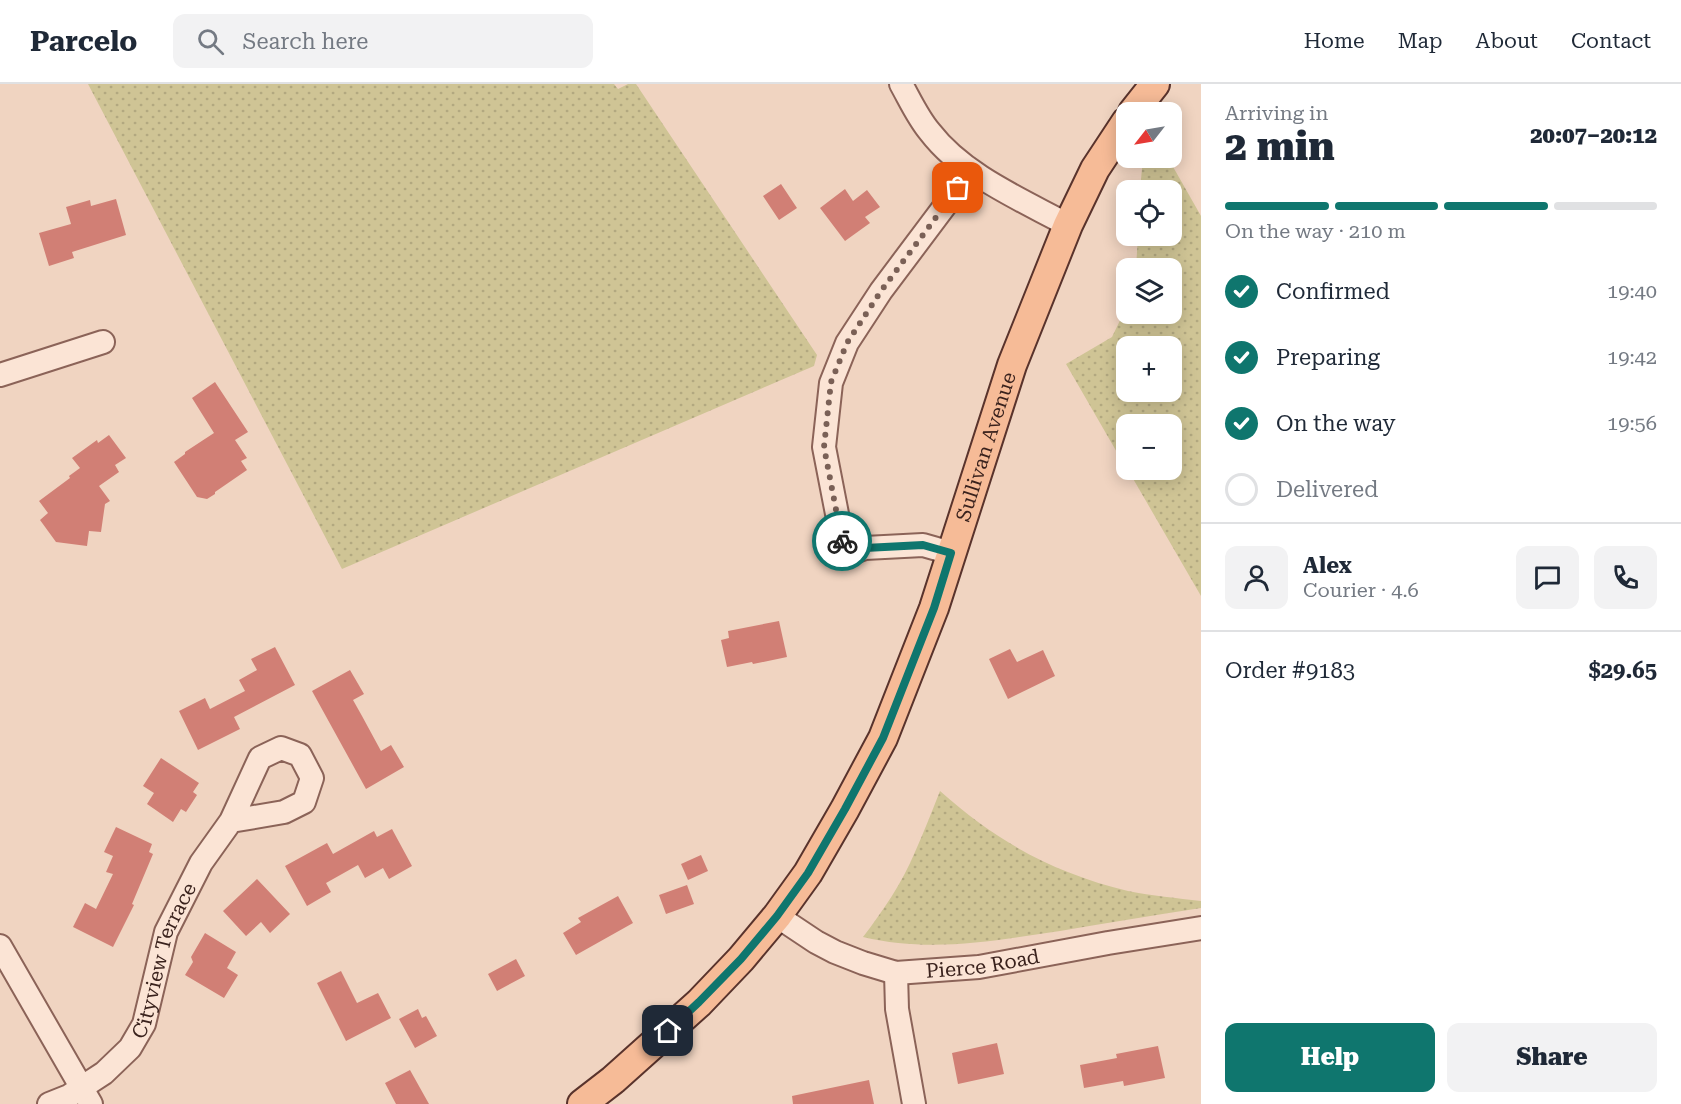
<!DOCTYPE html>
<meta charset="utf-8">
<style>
:root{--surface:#fff;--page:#f2f2f3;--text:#1f2937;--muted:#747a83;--line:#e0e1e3;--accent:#0f766e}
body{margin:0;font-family:"Roboto Serif",serif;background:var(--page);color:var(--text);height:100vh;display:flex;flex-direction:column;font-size:22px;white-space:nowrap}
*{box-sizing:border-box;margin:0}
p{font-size:20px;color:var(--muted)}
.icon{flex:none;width:33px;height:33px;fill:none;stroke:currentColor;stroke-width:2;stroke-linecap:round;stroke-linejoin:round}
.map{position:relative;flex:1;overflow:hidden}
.sheet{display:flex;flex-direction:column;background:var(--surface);width:480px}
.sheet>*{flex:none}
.needle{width:39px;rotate:239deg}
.controls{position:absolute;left:1116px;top:18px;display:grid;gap:12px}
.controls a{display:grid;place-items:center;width:66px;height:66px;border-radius:12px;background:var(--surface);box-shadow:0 3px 15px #0003;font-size:30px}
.pin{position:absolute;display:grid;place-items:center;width:51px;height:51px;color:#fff;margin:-26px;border-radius:12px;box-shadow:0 3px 9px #0006}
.courier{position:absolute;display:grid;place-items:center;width:60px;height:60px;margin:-30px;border:4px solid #0f766e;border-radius:50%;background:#fff;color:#222;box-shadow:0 2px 8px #0007}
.headline em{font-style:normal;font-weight:800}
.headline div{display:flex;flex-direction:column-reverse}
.headline{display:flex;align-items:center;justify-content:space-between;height:102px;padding:0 24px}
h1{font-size:39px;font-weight:800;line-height:45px}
.bar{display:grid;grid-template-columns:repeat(4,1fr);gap:9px 6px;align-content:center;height:72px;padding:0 24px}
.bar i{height:8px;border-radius:4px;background:var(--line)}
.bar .on{background:var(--accent)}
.bar p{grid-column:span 4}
.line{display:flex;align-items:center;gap:15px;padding:0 24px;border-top:2px solid var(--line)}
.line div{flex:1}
.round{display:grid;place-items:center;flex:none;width:63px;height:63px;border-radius:12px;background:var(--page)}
ol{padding:0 24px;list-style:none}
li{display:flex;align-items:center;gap:18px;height:66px}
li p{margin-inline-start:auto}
li .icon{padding:6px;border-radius:50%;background:var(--accent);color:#fff;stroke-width:4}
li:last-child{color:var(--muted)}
li i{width:33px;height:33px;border:3px solid var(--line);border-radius:50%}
.cta{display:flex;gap:12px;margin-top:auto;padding:12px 24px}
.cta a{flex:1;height:69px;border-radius:12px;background:var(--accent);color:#fff;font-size:24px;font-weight:800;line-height:69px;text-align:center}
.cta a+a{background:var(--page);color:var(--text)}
header{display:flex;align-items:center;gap:36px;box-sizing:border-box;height:84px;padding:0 30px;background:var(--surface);border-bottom:2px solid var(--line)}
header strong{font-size:28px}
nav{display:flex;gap:33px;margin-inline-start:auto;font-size:21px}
.search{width:420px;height:54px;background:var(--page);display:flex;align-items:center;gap:15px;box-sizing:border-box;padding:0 21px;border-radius:12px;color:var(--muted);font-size:22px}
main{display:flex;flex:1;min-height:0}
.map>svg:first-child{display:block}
.grass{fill:url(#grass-dots);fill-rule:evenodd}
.building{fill:#d17f75}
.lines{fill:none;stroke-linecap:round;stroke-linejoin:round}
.minor-casing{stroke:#8b6358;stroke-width:26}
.major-casing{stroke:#59332c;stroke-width:32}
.minor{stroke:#fbe4d5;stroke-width:22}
.major{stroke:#f6bb97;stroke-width:28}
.done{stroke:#7a6056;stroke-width:6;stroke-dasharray:0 10.8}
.route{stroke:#0f766e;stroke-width:8}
.labels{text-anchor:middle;stroke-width:6;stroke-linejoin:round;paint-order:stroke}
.street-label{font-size:20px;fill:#3a221d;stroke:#f7e1d1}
</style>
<header>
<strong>Parcelo</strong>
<div class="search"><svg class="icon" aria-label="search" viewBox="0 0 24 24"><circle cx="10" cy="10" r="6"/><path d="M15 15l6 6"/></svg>Search here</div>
<nav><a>Home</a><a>Map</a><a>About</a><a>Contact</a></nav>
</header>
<main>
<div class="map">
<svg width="1201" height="1020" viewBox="0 0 1201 1020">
<defs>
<pattern id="grass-dots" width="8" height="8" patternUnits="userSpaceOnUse" patternTransform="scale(1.5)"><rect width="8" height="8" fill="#cfc495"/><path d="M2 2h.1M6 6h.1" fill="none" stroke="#b2a880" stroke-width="1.8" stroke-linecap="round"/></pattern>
</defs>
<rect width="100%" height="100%" fill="#f0d4c1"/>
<path class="grass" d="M88,0H614L618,5L628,0H636L817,271L814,282L342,485Z
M1143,74H1168L1201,132V512L1128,386H1172V340H1126V384L1066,280L1112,253L1126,224V230H1172V184H1136L1138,152H1172V106H1140ZM1126,262H1172V308H1126Z
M940,707C997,758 1054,789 1128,807C1152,812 1177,814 1201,817V824C1154,831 1107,839 1060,847C993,857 930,869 863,853C883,827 902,799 915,768C924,748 932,727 940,707Z"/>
<path class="building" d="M781,100L797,124L779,136L763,112Z
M845,105L853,117L867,106L880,123L865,133L870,139L845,157L820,124Z
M116,115L126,151L72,168L74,174L49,182L39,149L71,140L66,123L90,116L91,122Z
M215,298L248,348L235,356L247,374L241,377L247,386L215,408V410L207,415L197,413L174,378L185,370V368L214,349L192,314Z
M109,351L126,374L115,381L119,388L99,402L110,417L105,420L101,448L89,447L87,462L56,458L40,436L48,429L39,417L70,394L69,392L80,384L72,374L97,356L98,359Z
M779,537L787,573L753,580L752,578L727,583L721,556L729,554L728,547Z
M275,563L295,601L234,633L240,645L198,666L179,627L205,614L210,625L245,607L239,596L257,586L251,575Z
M1010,565L1017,578L1043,566L1055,592L1008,615L989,575Z
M350,586L364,610L353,616L362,632L381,667L391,661L404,683L366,705L312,607Z
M161,674L199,699L193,708L197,711L186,728L181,725L173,738L147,720L154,709L143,702Z
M116,743L152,760L149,768L153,770L132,820L134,821L113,863L73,843L85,819L96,825L113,790L106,788L113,772L104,768Z
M392,745L412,782L389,795L383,784L365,794L358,781L326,799L331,808L307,822L285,782L327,759L333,770L374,747L377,753Z
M701,771L708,787L688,796L681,780Z
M257,795L290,830L270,849L261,838L246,852L223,827Z
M687,801L694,820L666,830L659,811Z
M618,812L633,839L576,871L563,849L581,838L578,834Z
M205,849L236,868L227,884L238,891L224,914L185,891L193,878L191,873Z
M516,875L525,892L497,907L488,890Z
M341,887L357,919L378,909L391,934L346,957L317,899Z
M418,925L422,934L426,932L437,952L415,964L399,935Z
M997,959L1004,990L958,1000L952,969Z
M1158,962L1165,994L1124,1002L1123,997L1084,1004L1080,981L1117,974L1116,970Z
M410,986L429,1020H396L385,999Z
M869,996L874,1020H793L792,1012Z"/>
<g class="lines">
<g class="minor-casing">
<g id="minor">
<path d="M901,0C910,16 918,34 930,48C963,91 1020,115 1068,141"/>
<path d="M0,291L103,258"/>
<path d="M951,469L923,461L865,464L845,471L824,363L831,299L847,259L881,207L971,87"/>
<path id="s1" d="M777,832L816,858L835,868L863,879L896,889L979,883L1108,859L1201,844"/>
<path d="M0,862L91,1020"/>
<path d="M896,889L897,925L914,1020"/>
<path id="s2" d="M49,1020L69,1012L81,1004L104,989L130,964L144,940L166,848L201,779L231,737L260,674L281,664L300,671L312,694L304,718L284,728L231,737"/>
</g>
</g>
<g class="major-casing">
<g id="major">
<path d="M1133,28L1155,0"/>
<path id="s3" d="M582,1020L613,996L699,919L741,875L777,832L808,789L845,725L883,654L934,524L1012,281L1068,141L1095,85L1126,38"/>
</g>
</g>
<use href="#minor" class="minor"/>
<use href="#major" class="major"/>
</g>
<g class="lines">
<path class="done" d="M842,457L824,363L831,298L847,259L881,207L958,104"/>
<path class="route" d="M668,947L699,918L741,875L777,832L808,789L845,725L883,654L934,524L951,469L923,461L865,464L845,471L842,457"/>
</g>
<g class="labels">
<g class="street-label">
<text dy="7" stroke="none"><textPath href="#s3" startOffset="788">Sullivan Avenue</textPath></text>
<text dy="7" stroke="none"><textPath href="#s2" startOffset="194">Cityview Terrace</textPath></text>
<text dy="7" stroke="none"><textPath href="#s1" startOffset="220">Pierce Road</textPath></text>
</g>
</g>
</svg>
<div class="controls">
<a><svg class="needle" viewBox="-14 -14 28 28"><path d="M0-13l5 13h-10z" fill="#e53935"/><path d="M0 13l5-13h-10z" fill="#747a83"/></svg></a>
<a><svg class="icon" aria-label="locate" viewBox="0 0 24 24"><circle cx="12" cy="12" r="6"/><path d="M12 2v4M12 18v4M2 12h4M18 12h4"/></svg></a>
<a><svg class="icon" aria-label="layers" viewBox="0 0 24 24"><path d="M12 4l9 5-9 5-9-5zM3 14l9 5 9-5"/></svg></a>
<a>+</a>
<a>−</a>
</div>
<div class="pin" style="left:958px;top:104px;background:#ea580c"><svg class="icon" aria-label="bag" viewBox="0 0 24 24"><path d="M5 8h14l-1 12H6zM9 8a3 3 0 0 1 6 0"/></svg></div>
<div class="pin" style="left:668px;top:947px;background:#1f2937"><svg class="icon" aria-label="home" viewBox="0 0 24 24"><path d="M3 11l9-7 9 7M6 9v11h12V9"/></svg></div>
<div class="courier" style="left:842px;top:457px"><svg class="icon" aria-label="bike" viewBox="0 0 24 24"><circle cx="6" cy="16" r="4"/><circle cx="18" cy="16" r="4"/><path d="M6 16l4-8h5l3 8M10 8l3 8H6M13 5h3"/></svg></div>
</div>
<section class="sheet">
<div class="headline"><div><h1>2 min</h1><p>Arriving in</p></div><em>20:07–20:12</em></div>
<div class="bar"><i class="on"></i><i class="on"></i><i class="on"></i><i></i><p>On the way · 210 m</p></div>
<ol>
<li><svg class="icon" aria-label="check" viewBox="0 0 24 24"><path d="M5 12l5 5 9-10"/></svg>Confirmed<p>19:40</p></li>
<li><svg class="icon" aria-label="check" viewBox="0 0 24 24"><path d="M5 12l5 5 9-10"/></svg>Preparing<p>19:42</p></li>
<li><svg class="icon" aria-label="check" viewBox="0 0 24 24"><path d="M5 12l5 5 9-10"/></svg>On the way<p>19:56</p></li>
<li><i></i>Delivered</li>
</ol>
<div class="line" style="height:108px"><a class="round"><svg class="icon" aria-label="person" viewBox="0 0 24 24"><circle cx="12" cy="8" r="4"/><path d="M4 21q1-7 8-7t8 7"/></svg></a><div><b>Alex</b><p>Courier · 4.6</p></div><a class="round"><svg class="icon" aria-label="chat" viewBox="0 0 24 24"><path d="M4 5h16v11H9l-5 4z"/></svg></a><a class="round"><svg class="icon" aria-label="phone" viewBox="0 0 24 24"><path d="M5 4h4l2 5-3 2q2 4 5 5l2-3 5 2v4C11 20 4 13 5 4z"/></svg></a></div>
<div class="line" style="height:78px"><div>Order #9183</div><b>$29.65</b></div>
<div class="cta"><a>Help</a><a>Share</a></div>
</section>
</main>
